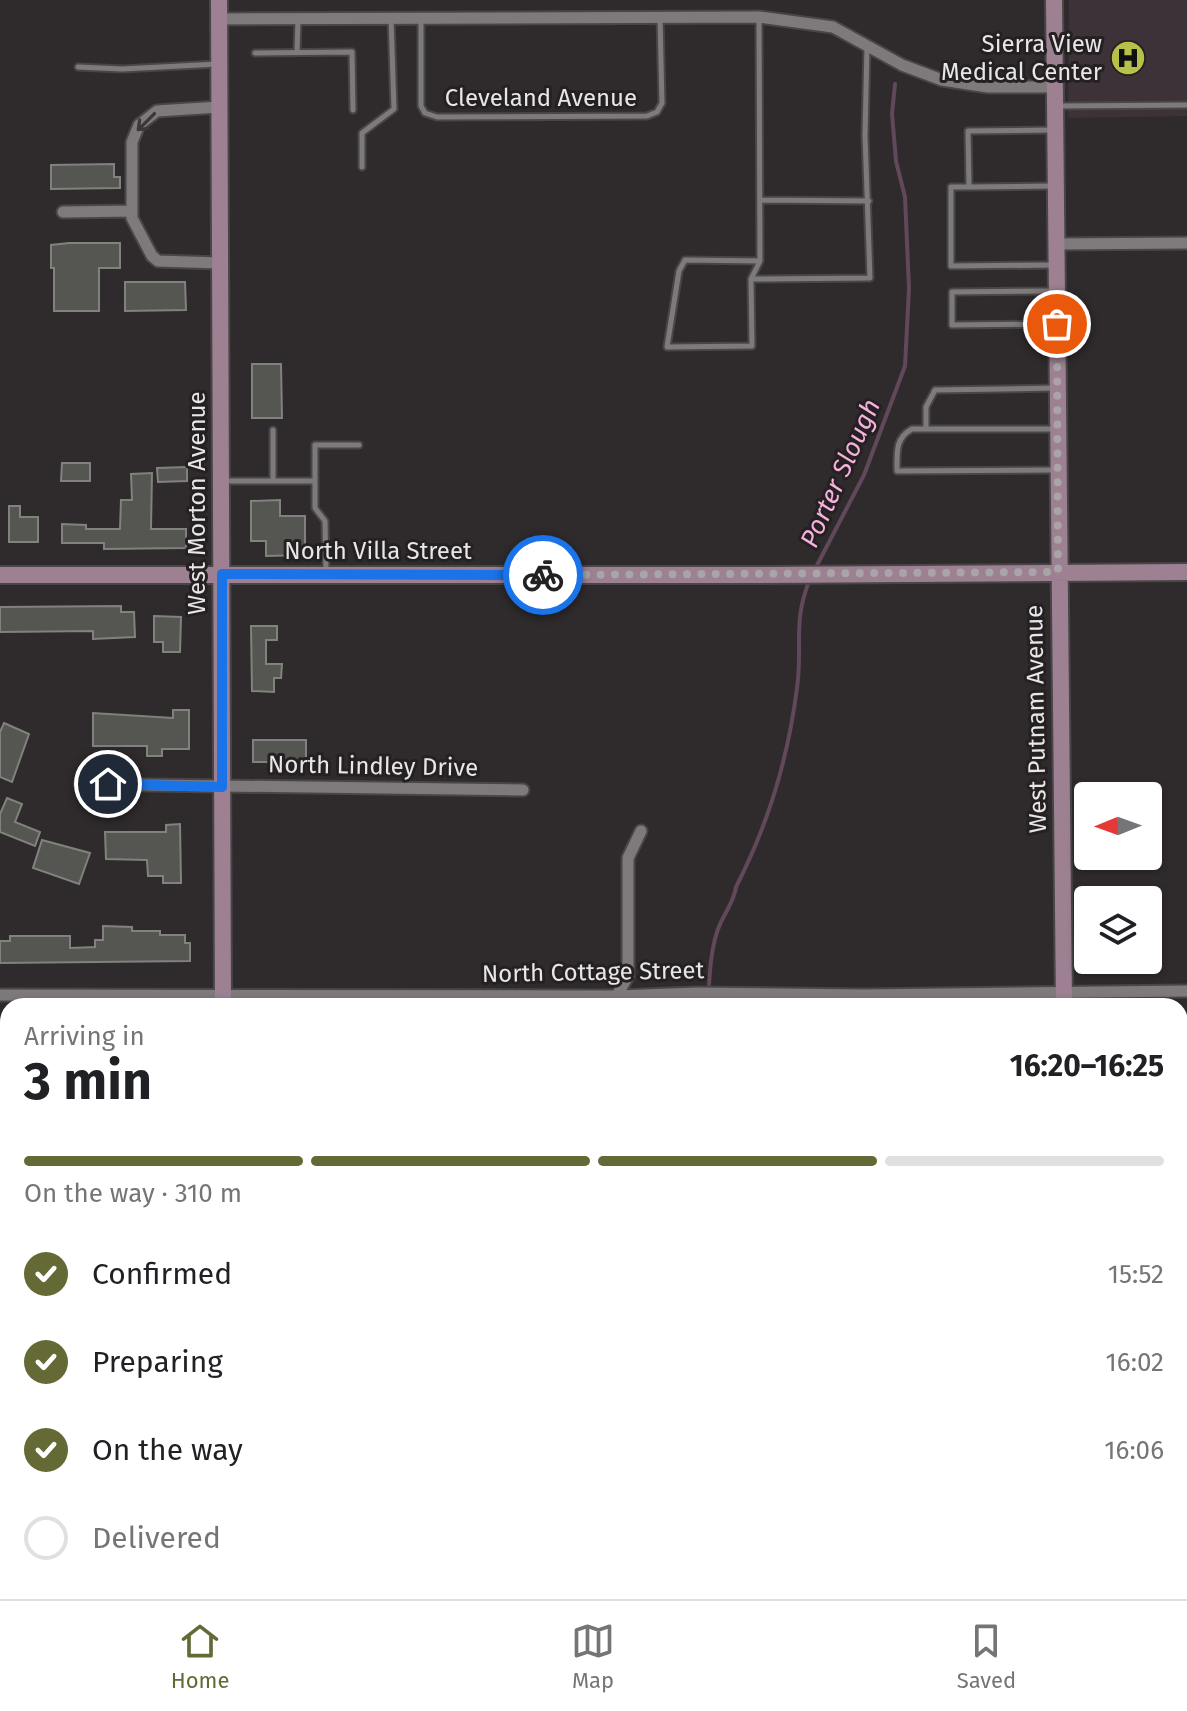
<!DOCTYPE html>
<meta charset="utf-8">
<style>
:root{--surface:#fff;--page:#f6f6f6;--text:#202124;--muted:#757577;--line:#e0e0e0;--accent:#646935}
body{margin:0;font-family:"Fira Sans",sans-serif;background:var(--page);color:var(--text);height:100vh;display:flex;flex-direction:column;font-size:30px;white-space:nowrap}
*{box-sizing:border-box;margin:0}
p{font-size:26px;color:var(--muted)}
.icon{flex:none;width:44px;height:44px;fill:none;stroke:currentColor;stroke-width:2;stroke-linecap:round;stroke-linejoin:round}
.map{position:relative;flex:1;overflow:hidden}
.side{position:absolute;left:0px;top:998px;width:1188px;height:602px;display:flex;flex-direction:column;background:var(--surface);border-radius:24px 24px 0 0;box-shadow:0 2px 6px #0004}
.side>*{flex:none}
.needle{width:52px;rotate:269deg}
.controls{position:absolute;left:1074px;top:782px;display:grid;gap:16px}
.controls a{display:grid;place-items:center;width:88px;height:88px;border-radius:8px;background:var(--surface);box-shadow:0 2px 6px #0004;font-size:40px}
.pin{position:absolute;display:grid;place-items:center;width:68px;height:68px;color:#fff;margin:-34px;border:4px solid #fff;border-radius:50%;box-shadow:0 2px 8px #0007}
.courier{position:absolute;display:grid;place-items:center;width:80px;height:80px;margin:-40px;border:6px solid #1a73e8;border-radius:50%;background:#fff;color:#222;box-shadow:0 2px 10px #0007}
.summary em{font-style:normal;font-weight:700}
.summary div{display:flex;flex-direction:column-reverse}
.summary{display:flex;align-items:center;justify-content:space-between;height:136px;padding:0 24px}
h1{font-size:52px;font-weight:700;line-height:60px}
.bar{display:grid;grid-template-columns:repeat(4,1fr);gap:12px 8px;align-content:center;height:96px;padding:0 24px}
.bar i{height:10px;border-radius:6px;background:var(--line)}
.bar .selected{background:var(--accent)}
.bar p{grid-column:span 4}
ol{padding:0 24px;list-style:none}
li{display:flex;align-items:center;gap:24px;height:88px}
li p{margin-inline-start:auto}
li .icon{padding:8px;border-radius:50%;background:var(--accent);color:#fff;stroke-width:4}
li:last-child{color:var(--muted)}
li i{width:44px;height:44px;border:4px solid var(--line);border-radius:50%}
.menu{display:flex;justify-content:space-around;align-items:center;height:112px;border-top:2px solid var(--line);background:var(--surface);font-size:22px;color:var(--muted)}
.menu a{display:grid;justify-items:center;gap:4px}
.menu .selected{color:var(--accent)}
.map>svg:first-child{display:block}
.built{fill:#3c3238}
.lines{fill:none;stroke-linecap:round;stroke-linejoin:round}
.stream{stroke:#61485a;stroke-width:4}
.building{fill:#555552;stroke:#81827d;stroke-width:2}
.lane-casing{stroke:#494647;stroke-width:9}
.street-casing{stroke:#494647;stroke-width:15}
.secondary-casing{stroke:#494647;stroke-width:20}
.lane{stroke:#7e7a7c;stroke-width:5}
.street{stroke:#7e7a7c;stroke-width:11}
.secondary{stroke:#9d8192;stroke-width:16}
.oneway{stroke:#3b3739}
.done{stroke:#a7a5a6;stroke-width:8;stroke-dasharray:0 14.4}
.route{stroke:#1a73e8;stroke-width:10}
.labels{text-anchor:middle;stroke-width:6;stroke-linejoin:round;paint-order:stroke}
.poi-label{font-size:24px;fill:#e8e6e7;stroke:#252123;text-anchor:end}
.street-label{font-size:24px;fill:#e8e6e7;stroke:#252123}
.water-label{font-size:26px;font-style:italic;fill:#f7b1dd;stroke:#252123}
</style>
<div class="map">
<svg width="1187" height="1599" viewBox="0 0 1187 1599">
<rect width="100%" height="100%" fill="#2f2b2d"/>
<path class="built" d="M1069,0H1187V116L1068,118Z"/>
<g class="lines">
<path class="stream" d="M814,571L864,475L905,366L909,288L905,197L896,161L892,114L895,84
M708,1006C709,982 710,944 721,922C726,912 735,898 736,887C768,825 788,759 797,688C803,647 792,622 810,579
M757,1599L758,1592"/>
</g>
<path class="building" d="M114,164V177H120V188L51,189V165Z
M69,243H120V268H99V311H54V268H51V245Z
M125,282H185L186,310L125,311Z
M252,364H281L282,418H252Z
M62,463H90V481H61Z
M187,467V481L158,482L157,468Z
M152,473L151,529H186V548L104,549V543H62V524L86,525V529H120L121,500H132L131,474Z
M280,500V516H305V555L266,556V541H251V501Z
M9,506H20V517H38V542H9Z
M121,606V612H134L135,637L93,639V631L0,632V607Z
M154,616L181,617L180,652H163V642H154Z
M251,626H277V640H266V664H282L281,678H274V692L252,691Z
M173,710H189V749H162V756H147V746H93V713L173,718Z
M4,723L29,734L12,782L0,777V732Z
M253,740H306V762H253Z
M7,798L22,804L15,822L40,832L35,846L0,832V814Z
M180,824L181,883H163V876H148L147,860L106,859L105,832H166V825Z
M42,840L90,853L79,884L33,868Z
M103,926L132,927V931H160V935H185V943H190V961L0,963V941H10V936H70V948L95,947V940H103Z"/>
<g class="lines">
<g class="lane-casing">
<path id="lane" d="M421,18V106L425,113L437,117L647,116L657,112L662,103L660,18
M759,18L760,261L751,279L752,346L667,347L679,271L685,260L760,261
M297,52L298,19
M255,53L352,52L353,110
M78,67L122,69L218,64
M1060,106L1187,105
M1051,130L968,131L969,187H951V266L1055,265
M362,167V133L394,109L391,18
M969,187L1052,186
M760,200L869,201
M751,279L870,278L865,135L867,46
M1054,291L952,292V325L1056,324
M926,429V407L935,390L1056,388
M273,430V481
M1055,470L897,471C897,453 895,438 912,429H1056
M222,481H315V508L325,521L326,571
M315,481V445H359
M1180,1241H1187
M357,1592V1599
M611,1592L612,1599
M388,1599L389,1592
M528,1599L529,1592"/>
</g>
<g class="street-casing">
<path id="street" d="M219,19L759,17L833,27L902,65L942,80L988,87H1054
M219,107L157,111L139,125L132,142V218L152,256L158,261L220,263
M63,212L132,211
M1056,244L1187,243
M80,784L523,790
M0,995L618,996L697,993L864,995L1187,991
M611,1006L628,976V858L641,831
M1075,1592V1599"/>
</g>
<g class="secondary-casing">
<path id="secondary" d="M219,0L223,1006
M1054,0L1064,1006
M0,575H755L1187,572
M1180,1405H1187
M0,1416H8
M230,1592V1599"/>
</g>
<use href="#lane" class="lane"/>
<use href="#street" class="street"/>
<use href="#secondary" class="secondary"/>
</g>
<defs><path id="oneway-shaft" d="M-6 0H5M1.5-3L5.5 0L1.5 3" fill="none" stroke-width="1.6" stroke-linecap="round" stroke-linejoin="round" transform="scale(2)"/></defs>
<use class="oneway" href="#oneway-shaft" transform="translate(146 122) rotate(135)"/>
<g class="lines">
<path class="done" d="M543,575L1058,572L1057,324"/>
<path class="route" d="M108,784L222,787V574L543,575"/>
</g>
<defs>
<g id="hospital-disc" transform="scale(1.8)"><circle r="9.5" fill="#b6c149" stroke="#252123"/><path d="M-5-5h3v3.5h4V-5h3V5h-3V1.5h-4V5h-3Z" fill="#111"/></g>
</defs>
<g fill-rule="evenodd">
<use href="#hospital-disc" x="1128" y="58"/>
</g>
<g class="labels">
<g class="poi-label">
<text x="1102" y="52">Sierra View<tspan x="1102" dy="28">Medical Center</tspan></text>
</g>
<g class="street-label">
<text x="541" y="106">Cleveland Avenue</text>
<text transform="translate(197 503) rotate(-90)" y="8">West Morton Avenue</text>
<text x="378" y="559">North Villa Street</text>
<text transform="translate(1036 719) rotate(-91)" y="8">West Putnam Avenue</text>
<text transform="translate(373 766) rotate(1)" y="8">North Lindley Drive</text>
<text transform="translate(593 972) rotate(-1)" y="8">North Cottage Street</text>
</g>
<g class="water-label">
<text transform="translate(840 473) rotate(-66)" y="9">Porter Slough</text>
</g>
</g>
</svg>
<div class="controls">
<a><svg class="needle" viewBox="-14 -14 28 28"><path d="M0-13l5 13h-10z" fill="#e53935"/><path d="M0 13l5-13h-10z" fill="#757577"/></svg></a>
<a><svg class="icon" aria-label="layers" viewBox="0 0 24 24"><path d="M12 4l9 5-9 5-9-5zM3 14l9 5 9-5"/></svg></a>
</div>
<div class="pin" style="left:1057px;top:324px;background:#ea580c"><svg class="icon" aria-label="bag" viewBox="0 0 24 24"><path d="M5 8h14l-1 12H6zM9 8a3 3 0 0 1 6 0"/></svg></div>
<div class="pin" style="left:108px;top:784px;background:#1f2937"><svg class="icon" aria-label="home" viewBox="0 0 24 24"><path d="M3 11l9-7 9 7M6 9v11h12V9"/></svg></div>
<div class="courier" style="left:543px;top:575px"><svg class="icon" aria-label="bike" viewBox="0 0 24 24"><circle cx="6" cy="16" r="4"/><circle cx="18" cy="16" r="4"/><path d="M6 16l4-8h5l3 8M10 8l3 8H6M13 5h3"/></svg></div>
<section class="side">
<div class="summary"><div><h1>3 min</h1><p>Arriving in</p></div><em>16:20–16:25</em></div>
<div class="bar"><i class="selected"></i><i class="selected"></i><i class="selected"></i><i></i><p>On the way · 310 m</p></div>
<ol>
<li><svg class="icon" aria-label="check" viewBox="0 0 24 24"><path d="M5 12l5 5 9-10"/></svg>Confirmed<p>15:52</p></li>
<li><svg class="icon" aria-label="check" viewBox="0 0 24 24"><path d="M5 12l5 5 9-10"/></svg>Preparing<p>16:02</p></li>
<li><svg class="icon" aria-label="check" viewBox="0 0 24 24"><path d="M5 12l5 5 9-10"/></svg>On the way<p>16:06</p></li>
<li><i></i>Delivered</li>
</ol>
</section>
</div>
<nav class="menu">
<a class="selected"><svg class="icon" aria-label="home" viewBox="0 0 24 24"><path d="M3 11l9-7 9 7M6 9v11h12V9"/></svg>Home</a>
<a><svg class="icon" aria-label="map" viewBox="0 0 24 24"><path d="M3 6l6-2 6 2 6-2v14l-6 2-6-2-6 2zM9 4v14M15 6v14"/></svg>Map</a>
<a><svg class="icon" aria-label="saved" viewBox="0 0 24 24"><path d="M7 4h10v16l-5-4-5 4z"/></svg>Saved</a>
</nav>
